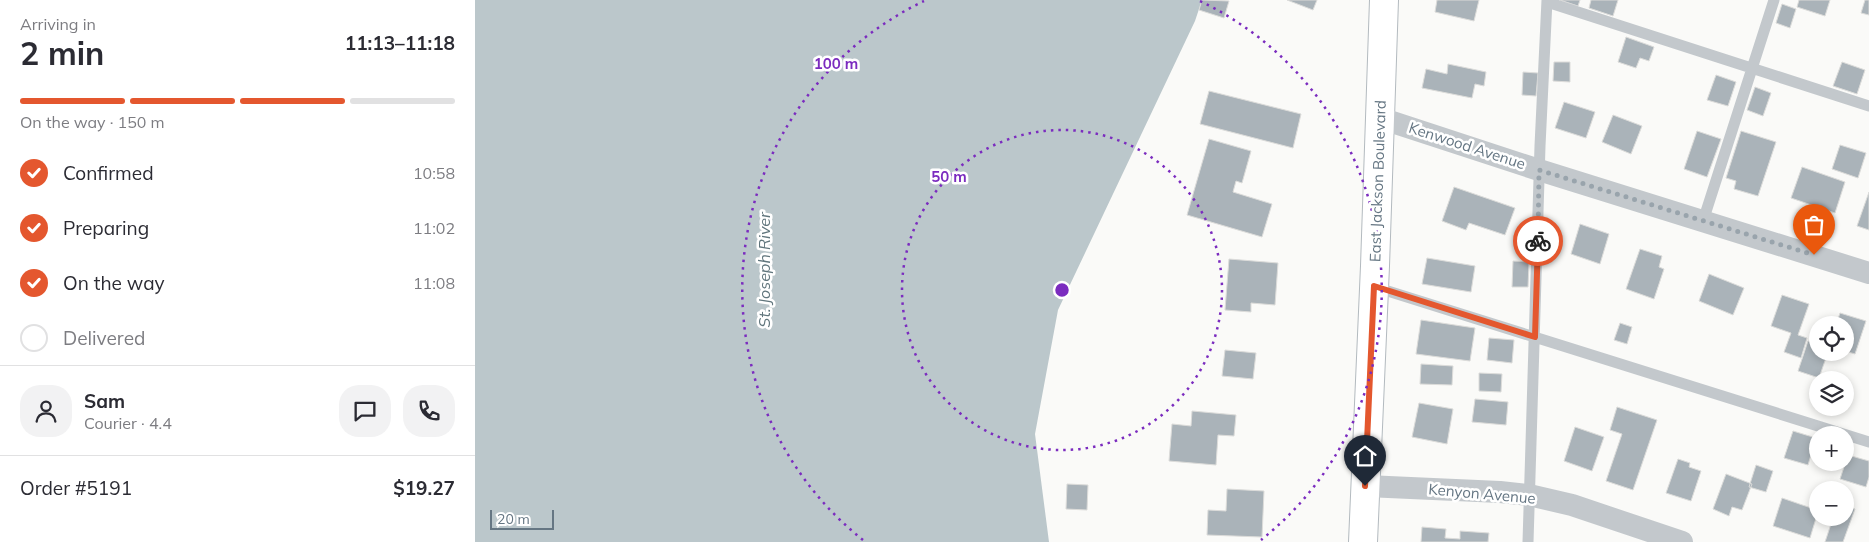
<!DOCTYPE html>
<meta charset="utf-8">
<style>
:root{--surface:#fff;--page:#f2f2f3;--text:#2b2b33;--muted:#7c7c81;--line:#e1e1e2;--accent:#e4572e}
body{margin:0;font-family:Mulish,sans-serif;background:var(--page);color:var(--text);height:100vh;display:flex;flex-direction:column;font-size:19px;white-space:nowrap}
*{box-sizing:border-box;margin:0}
p{font-size:16px;color:var(--muted)}
.icon{flex:none;width:28px;height:28px;fill:none;stroke:currentColor;stroke-width:2;stroke-linecap:round;stroke-linejoin:round}
.map{position:relative;flex:1;overflow:hidden}
.details{display:flex;flex-direction:column;background:var(--surface);width:475px}
.details>*{flex:none}
.fabs{position:absolute;left:1334px;top:316px;display:grid;gap:10px}
.fabs a{display:grid;place-items:center;width:45px;height:45px;border-radius:50%;background:var(--surface);box-shadow:0 2px 8px #0003;font-size:25px}
.scale{position:absolute;left:15px;bottom:12px;width:64px;box-sizing:border-box;padding-left:5px;border:2px solid #657683;border-top:0;font-size:14px;line-height:18px;white-space:nowrap;color:#657683;-webkit-text-stroke:4px #fff;paint-order:stroke}
.pin{position:absolute;display:grid;place-items:center;width:42px;height:42px;color:#fff;margin:-51px -21px;border-radius:50% 50% 50% 0;rotate:-45deg;box-shadow:0 0 5px #0007}
.pin .icon{rotate:45deg}
.courier{position:absolute;display:grid;place-items:center;width:50px;height:50px;margin:-25px;border:4px solid #e4572e;border-radius:50%;background:#fff;color:#222;box-shadow:0 1px 6px #0007}
.headline em{font-style:normal;font-weight:700}
.headline div{display:flex;flex-direction:column-reverse}
.headline{display:flex;align-items:center;justify-content:space-between;height:85px;padding:0 20px}
h1{font-size:32px;font-weight:700;line-height:38px}
.bar{display:grid;grid-template-columns:repeat(4,1fr);gap:8px 5px;align-content:center;height:60px;padding:0 20px}
.bar i{height:6px;border-radius:4px;background:var(--line)}
.bar .current{background:var(--accent)}
.bar p{grid-column:span 4}
.line{display:flex;align-items:center;gap:12px;padding:0 20px;border-top:1px solid var(--line)}
.line div{flex:1}
.round{display:grid;place-items:center;flex:none;width:52px;height:52px;border-radius:20px;background:var(--page)}
ol{padding:0 20px;list-style:none}
li{display:flex;align-items:center;gap:15px;height:55px}
li p{margin-inline-start:auto}
li .icon{padding:5px;border-radius:50%;background:var(--accent);color:#fff;stroke-width:4}
li:last-child{color:var(--muted)}
li i{width:28px;height:28px;border:2px solid var(--line);border-radius:50%}
main{display:flex;flex:1;min-height:0}
.map>svg:first-child{display:block}
.water{fill:#bbc7cb}
.building{fill:#aab3b9;stroke:#dcdcda}
.lines{fill:none;stroke-linecap:round;stroke-linejoin:round}
.secondary-casing{stroke:#b3babf;stroke-width:30}
.service{stroke:#c3c8cc;stroke-width:11}
.minor{stroke:#c3c8cc;stroke-width:22}
.secondary{stroke:#fff;stroke-width:28}
.done{stroke:#99a4ac;stroke-width:5;stroke-dasharray:0 9}
.route{stroke:#e4572e;stroke-width:6}
.ring{fill:none;stroke:#7b2cbf;stroke-width:2.5;stroke-dasharray:2.5 5}
.labels{text-anchor:middle;stroke-width:5;stroke-linejoin:round;paint-order:stroke}
.street-label{font-size:15px;fill:#657683;stroke:#fff}
.water-label{font-size:16px;font-style:italic;fill:#60757c;stroke:#fff}
.centre{fill:#7b2cbf;stroke:#fff;stroke-width:2.5}
.ring-label{font-size:15px;text-anchor:middle;font-weight:bold;fill:#7b2cbf;stroke:#fff;stroke-width:5;stroke-linejoin:round;paint-order:stroke}
</style>
<main>
<section class="details">
<div class="headline"><div><h1>2 min</h1><p>Arriving in</p></div><em>11:13–11:18</em></div>
<div class="bar"><i class="current"></i><i class="current"></i><i class="current"></i><i></i><p>On the way · 150 m</p></div>
<ol>
<li><svg class="icon" aria-label="check" viewBox="0 0 24 24"><path d="M5 12l5 5 9-10"/></svg>Confirmed<p>10:58</p></li>
<li><svg class="icon" aria-label="check" viewBox="0 0 24 24"><path d="M5 12l5 5 9-10"/></svg>Preparing<p>11:02</p></li>
<li><svg class="icon" aria-label="check" viewBox="0 0 24 24"><path d="M5 12l5 5 9-10"/></svg>On the way<p>11:08</p></li>
<li><i></i>Delivered</li>
</ol>
<div class="line" style="height:90px"><a class="round"><svg class="icon" aria-label="person" viewBox="0 0 24 24"><circle cx="12" cy="8" r="4"/><path d="M4 21q1-7 8-7t8 7"/></svg></a><div><b>Sam</b><p>Courier · 4.4</p></div><a class="round"><svg class="icon" aria-label="chat" viewBox="0 0 24 24"><path d="M4 5h16v11H9l-5 4z"/></svg></a><a class="round"><svg class="icon" aria-label="phone" viewBox="0 0 24 24"><path d="M5 4h4l2 5-3 2q2 4 5 5l2-3 5 2v4C11 20 4 13 5 4z"/></svg></a></div>
<div class="line" style="height:65px"><div>Order #5191</div><b>$19.27</b></div>
</section>
<div class="map">
<svg width="1394" height="542" viewBox="0 0 1394 542">
<rect width="100%" height="100%" fill="#fafaf8"/>
<path class="water" d="M0,0H727L720,21L583,310L560,434L574,542H0Z"/>
<path class="building" d="M727,0L754,1L749,18L724,10Z
M812,0H842L838,10Z
M962,0H1004L999,21L960,12Z
M1085,0H1105L1103,6Z
M1116,0H1143L1138,16L1114,8Z
M1324,0H1355L1350,16L1322,7Z
M1390,0H1394V15L1386,13Z
M1307,4L1321,9L1315,28L1301,23Z
M1151,37L1179,47L1174,61L1165,58L1161,68L1143,62Z
M1079,62H1095V82L1078,81Z
M1367,62L1390,70L1382,94L1358,86Z
M973,64L1011,72L1009,86L1000,84L997,98L947,88L951,69L972,74Z
M1048,72L1063,73L1061,96L1047,95Z
M1241,75L1261,82L1253,106L1232,100Z
M1280,87L1296,93L1288,116L1272,110Z
M734,91L826,114L818,148L725,124Z
M1089,102L1120,112L1111,138L1080,128Z
M1138,115L1167,126L1156,154L1127,142Z
M1222,131L1246,139L1232,177L1209,169Z
M1266,131L1301,142L1283,196L1259,189L1261,181L1251,178Z
M734,139L776,151L767,183L761,181L758,192L797,204L787,237L712,215Z
M1365,145L1391,153L1383,178L1357,169Z
M1327,167L1370,182L1360,213L1316,198Z
M979,187L1040,208L1030,235L994,223L991,230L967,221Z
M1394,192V230L1382,226Z
M1105,224L1134,234L1125,264L1096,254Z
M1165,249L1187,256L1184,267L1189,269L1179,299L1151,289Z
M952,258L1000,266L996,292L947,284Z
M754,259L803,263L800,305L776,303V312L750,310Z
M1038,261L1054,262L1053,287H1037Z
M1234,274L1269,288L1258,315L1224,301Z
M1307,295L1334,304L1323,335L1332,338L1326,358L1309,352L1316,333L1296,326Z
M1365,313L1391,321L1380,354L1370,351V325H1361Z
M946,320L1000,328L995,361L941,354Z
M1145,323L1157,327L1152,344L1139,340Z
M1014,338L1039,340L1037,363L1012,360Z
M1333,341L1342,344V352H1353L1344,378L1323,371Z
M750,350L781,353L778,379L747,376Z
M946,364L978,366L977,385L945,384Z
M1004,373L1027,374L1026,392L1004,391Z
M1000,399L1033,402L1031,425L997,422Z
M944,403L978,409L972,444L937,437Z
M1142,407L1182,420L1158,490L1131,481L1147,434L1135,430Z
M717,411L761,415L759,436L743,435L741,465L694,461L697,424L716,426Z
M1100,427L1129,437L1117,471L1089,461Z
M1318,431L1341,438L1333,465L1309,458Z
M1373,455L1394,461V477L1391,487L1365,479Z
M1203,459L1215,463L1214,467L1226,471L1216,501L1191,493Z
M1281,465L1298,471L1291,492L1274,487Z
M1251,474L1277,484L1267,510L1257,507L1254,516L1238,509Z
M592,484L613,485L612,510L591,509Z
M752,489L789,491L787,537L732,535L733,510L751,511Z
M1307,498L1342,510V515L1335,538L1298,526Z
M1370,505L1380,509L1368,542H1350L1358,518H1370Z
M947,527L971,529L970,538L985,539V531L1014,533L1013,542H946Z"/>
<g class="lines">
<g class="secondary-casing">
<path id="secondary" d="M888,542L900,266L909,0"/>
</g>
<path class="service" d="M1072,2L1394,106
M1228,221L1299,0
M900,287L1394,442
M1053,542L1065,146L1072,0"/>
<path class="minor" d="M905,118L1064,170L1394,273
M891,486L1025,492L1054,495L1097,505L1207,542"/>
<use href="#secondary" class="secondary"/>
</g>
<g class="lines">
<path class="done" d="M1063,241L1064,170L1339,255"/>
<path class="route" d="M890,486L899,286L1060,337L1063,241"/>
</g>
<g class="ring">
<circle cx="587" cy="290" r="160"/>
<path d="M388 540A320 320 0 0 1 449 1M725 1A320 320 0 0 1 786 540"/>
</g>
<g class="labels">
<g class="street-label">
<text transform="translate(992 146) rotate(18)" y="5">Kenwood Avenue</text>
<text transform="translate(903 181) rotate(-88)" y="5">East Jackson Boulevard</text>
<text transform="translate(1007 494) rotate(5)" y="5">Kenyon Avenue</text>
</g>
<g class="water-label">
<text transform="translate(289 270) rotate(-90)" y="6">St. Joseph River</text>
</g>
</g>
<circle cx="587" cy="290" r="8" class="centre"/>
<g class="ring-label">
<text x="361" y="69">100 m</text>
<text x="474" y="182">50 m</text>
</g>
</svg>
<div class="fabs">
<a><svg class="icon" aria-label="locate" viewBox="0 0 24 24"><circle cx="12" cy="12" r="6"/><path d="M12 2v4M12 18v4M2 12h4M18 12h4"/></svg></a>
<a><svg class="icon" aria-label="layers" viewBox="0 0 24 24"><path d="M12 4l9 5-9 5-9-5zM3 14l9 5 9-5"/></svg></a>
<a>+</a>
<a>−</a>
</div>
<div class="scale">20 m</div>
<div class="pin" style="left:1339px;top:255px;background:#ea580c"><svg class="icon" aria-label="bag" viewBox="0 0 24 24"><path d="M5 8h14l-1 12H6zM9 8a3 3 0 0 1 6 0"/></svg></div>
<div class="pin" style="left:890px;top:486px;background:#1f2937"><svg class="icon" aria-label="home" viewBox="0 0 24 24"><path d="M3 11l9-7 9 7M6 9v11h12V9"/></svg></div>
<div class="courier" style="left:1063px;top:241px"><svg class="icon" aria-label="bike" viewBox="0 0 24 24"><circle cx="6" cy="16" r="4"/><circle cx="18" cy="16" r="4"/><path d="M6 16l4-8h5l3 8M10 8l3 8H6M13 5h3"/></svg></div>
</div>
</main>
